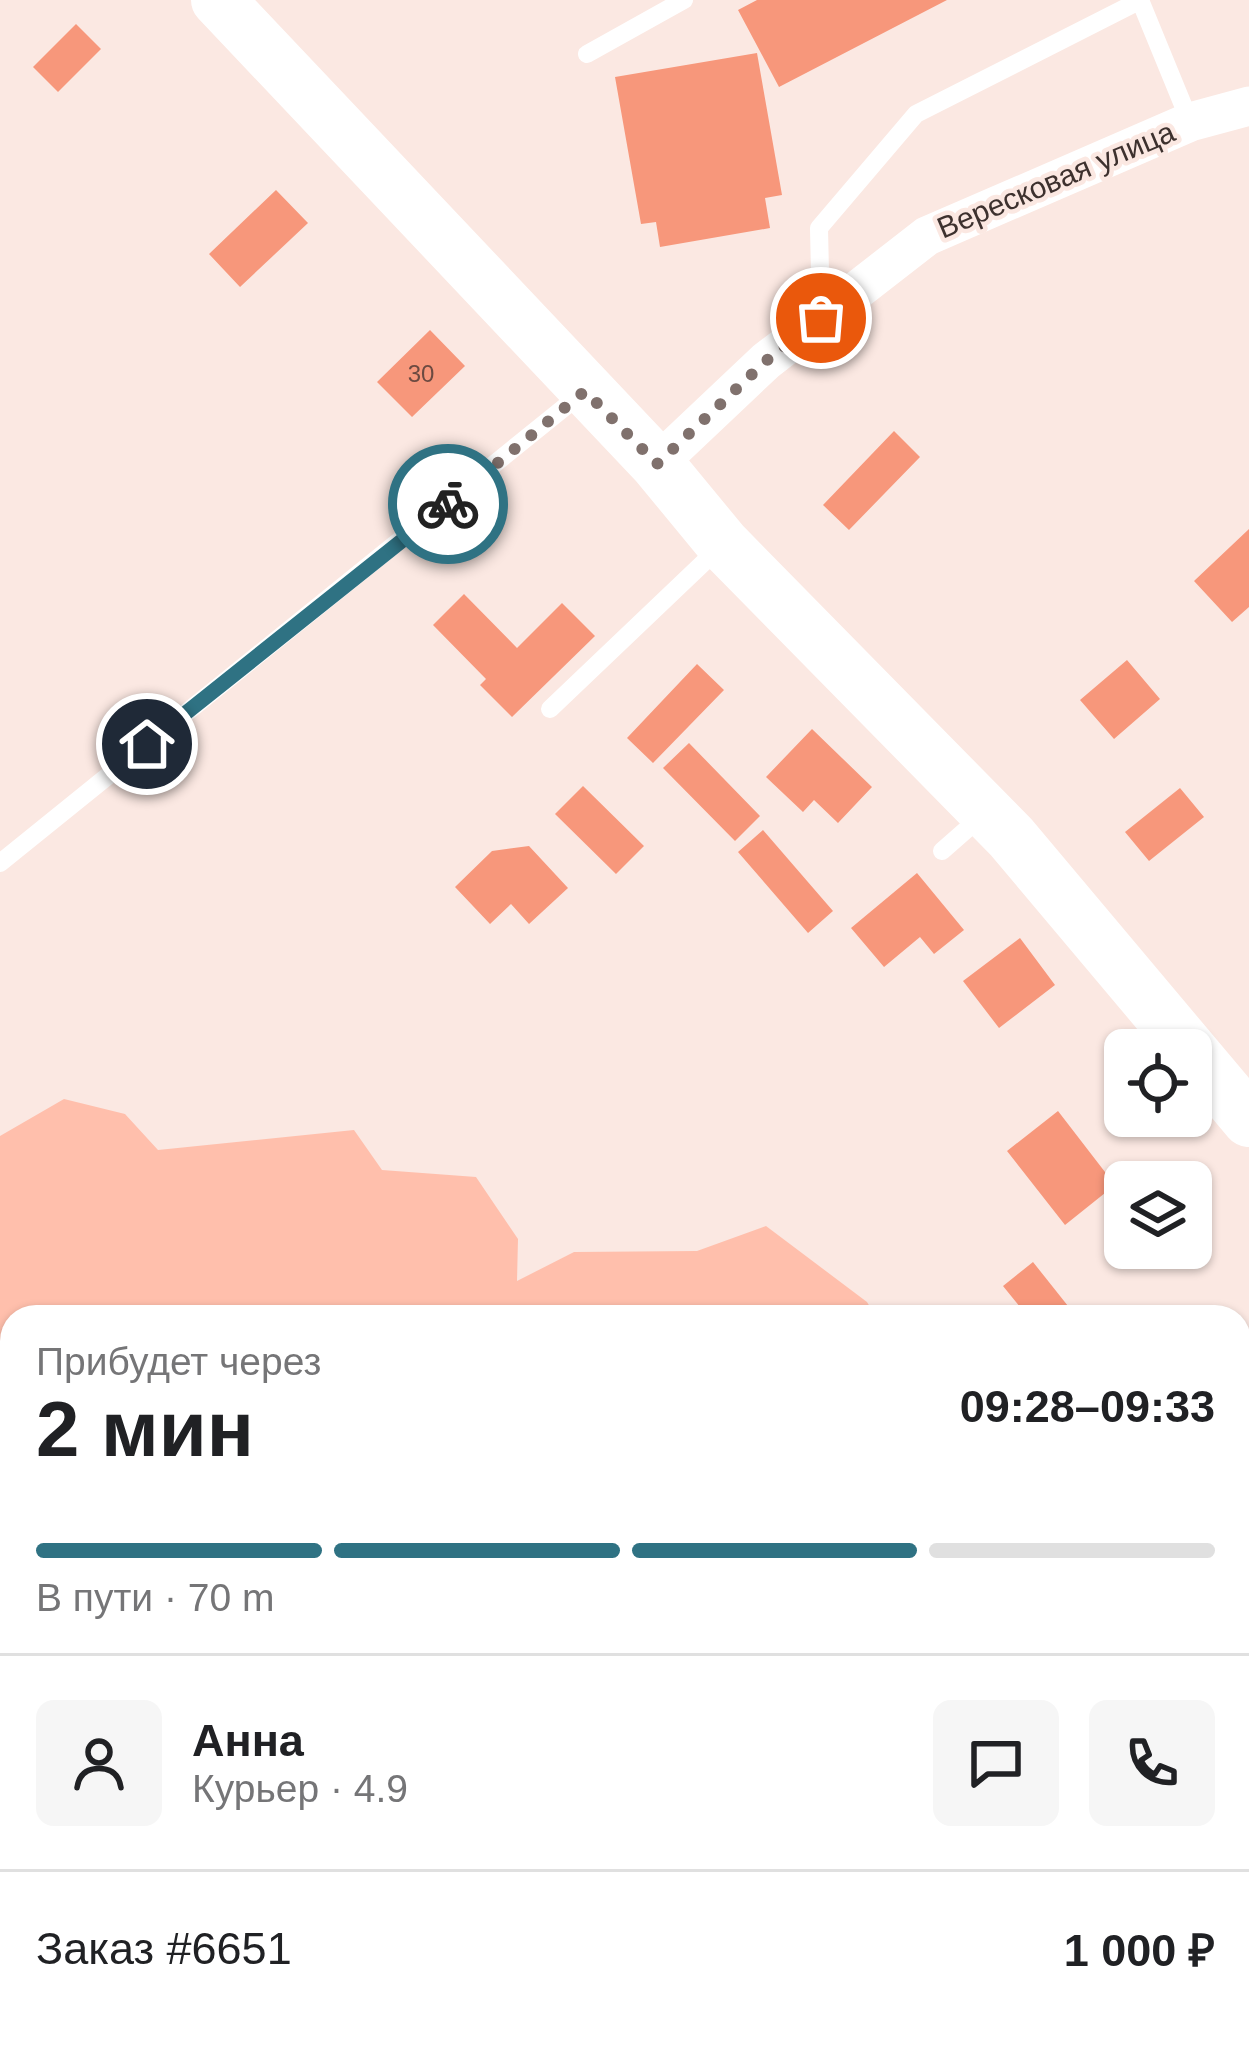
<!DOCTYPE html>
<html lang="ru">
<meta charset="utf-8">
<style>
:root{--surface:#fff;--page:#f6f6f6;--text:#202124;--muted:#757577;--line:#e0e0e0;--accent:#2f7283}
body{margin:0;font-family:Helvetica,sans-serif;background:var(--page);color:var(--text);height:100vh;display:flex;flex-direction:column;font-size:45px;white-space:nowrap}
*{box-sizing:border-box;margin:0}
p{font-size:39px;color:var(--muted)}
.icon{flex:none;width:66px;height:66px;fill:none;stroke:currentColor;stroke-width:2;stroke-linecap:round;stroke-linejoin:round}
.map{position:relative;flex:1;overflow:hidden}
.drawer{position:absolute;left:0px;top:1305px;width:1251px;height:747px;display:flex;flex-direction:column;background:var(--surface);border-radius:36px 36px 0 0;box-shadow:0 3px 9px #0004}
.drawer>*{flex:none}
.tools{position:absolute;left:1104px;top:1029px;display:grid;gap:24px}
.tools a{display:grid;place-items:center;width:108px;height:108px;border-radius:18px;background:var(--surface);box-shadow:0 3px 9px #0004;font-size:60px}
.pin{position:absolute;display:grid;place-items:center;width:102px;height:102px;color:#fff;margin:-51px;border:6px solid #fff;border-radius:50%;box-shadow:0 3px 12px #0007}
.courier{position:absolute;display:grid;place-items:center;width:120px;height:120px;margin:-60px;border:9px solid #2f7283;border-radius:50%;background:#fff;color:#222;box-shadow:0 3px 15px #0007}
.overview em{font-style:normal;font-weight:600}
.overview div{display:flex;flex-direction:column-reverse}
.overview{display:flex;align-items:center;justify-content:space-between;height:204px;padding:0 36px}
h1{font-size:78px;font-weight:600;line-height:90px}
.bar{display:grid;grid-template-columns:repeat(4,1fr);gap:18px 12px;align-content:center;height:144px;padding:0 36px}
.bar i{height:15px;border-radius:9px;background:var(--line)}
.bar .current{background:var(--accent)}
.bar p{grid-column:span 4}
.line{display:flex;align-items:center;gap:30px;padding:0 36px;border-top:3px solid var(--line)}
.line div{flex:1}
.round{display:grid;place-items:center;flex:none;width:126px;height:126px;border-radius:18px;background:var(--page)}
.map>svg:first-child{display:block}
.green{fill:#ffbfac}
.building{fill:#f7977b}
.lines{fill:none;stroke-linecap:round;stroke-linejoin:round}
.lane{stroke:#fff;stroke-width:18}
.street{stroke:#fff;stroke-width:39}
.secondary{stroke:#fff;stroke-width:54}
.done{stroke:#80716d;stroke-width:12;stroke-dasharray:0 21.6}
.route{stroke:#2f7283;stroke-width:15}
.labels{text-anchor:middle;stroke-width:9;stroke-linejoin:round;paint-order:stroke}
.number-label{font-size:24px;fill:#6c4a41}
.street-label{font-size:30px;fill:#3d312e;stroke:#fbe8e2}
</style>
<div class="map">
<svg width="1249" height="2051" viewBox="0 0 1249 2051">
<rect width="100%" height="100%" fill="#fbe8e2"/>
<path class="green" d="M64,1099L125,1114L158,1150L354,1130L382,1170L476,1177L518,1239L517,1281L574,1252L697,1251L766,1226L867,1302L876,1317H12V2040H1239V1801L1249,1815V2051H0V1136Z"/>
<path class="building" d="M757,0H947L779,87L738,10Z
M76,24L101,49L58,92L33,67Z
M757,53L782,195L765,198L770,228L660,247L656,222L641,224L615,77Z
M276,190L308,223L240,287L209,254Z
M430,330L465,366L412,417L377,382Z
M894,431L920,457L849,530L823,505Z
M1249,529V607L1232,622L1194,581Z
M464,594L517,648L562,603L595,636L512,717L480,685L486,679L433,625Z
M1127,660L1160,699L1114,739L1080,700Z
M697,664L724,690L653,763L627,738Z
M812,729L872,787L838,823L814,800L803,812L766,777Z
M689,743L760,816L735,841L663,768Z
M583,786L644,846L616,874L555,814Z
M1180,788L1204,817L1149,861L1125,832Z
M763,830L833,911L808,933L738,852Z
M529,846L568,888L529,924L511,904L490,924L455,887L492,851Z
M917,873L964,930L934,954L920,937L884,967L851,928Z
M1020,938L1055,985L999,1028L963,981Z
M1058,1111L1115,1185L1065,1225L1007,1151Z
M1033,1262L1068,1306L1053,1317H1028L1003,1286Z
M1249,1440V1505L1239,1491V1447Z"/>
<g class="lines">
<path class="lane" d="M1140,0L1190,122
M587,54L684,0
M821,318L819,228L916,114L1137,2
M550,709L720,547
M942,851L983,815
M0,863L581,394"/>
<path class="street" d="M657,464L766,361L927,236L1190,122L1249,106"/>
<path class="secondary" d="M218,0L657,464L723,544L1011,837L1249,1120"/>
</g>
<g class="lines">
<path class="done" d="M448,504L585,391L657,464L766,361L821,318"/>
<path class="route" d="M147,744L448,504"/>
</g>
<g class="labels">
<g class="number-label">
<text x="421" y="382">30</text>
</g>
<g class="street-label">
<text transform="translate(1056 180) rotate(-23)" y="10">Вересковая улица</text>
</g>
</g>
</svg>
<div class="tools">
<a><svg class="icon" aria-label="locate" viewBox="0 0 24 24"><circle cx="12" cy="12" r="6"/><path d="M12 2v4M12 18v4M2 12h4M18 12h4"/></svg></a>
<a><svg class="icon" aria-label="layers" viewBox="0 0 24 24"><path d="M12 4l9 5-9 5-9-5zM3 14l9 5 9-5"/></svg></a>
</div>
<div class="pin" style="left:821px;top:318px;background:#ea580c"><svg class="icon" aria-label="bag" viewBox="0 0 24 24"><path d="M5 8h14l-1 12H6zM9 8a3 3 0 0 1 6 0"/></svg></div>
<div class="pin" style="left:147px;top:744px;background:#1f2937"><svg class="icon" aria-label="home" viewBox="0 0 24 24"><path d="M3 11l9-7 9 7M6 9v11h12V9"/></svg></div>
<div class="courier" style="left:448px;top:504px"><svg class="icon" aria-label="bike" viewBox="0 0 24 24"><circle cx="6" cy="16" r="4"/><circle cx="18" cy="16" r="4"/><path d="M6 16l4-8h5l3 8M10 8l3 8H6M13 5h3"/></svg></div>
<section class="drawer">
<div class="overview"><div><h1>2 мин</h1><p>Прибудет через</p></div><em>09:28–09:33</em></div>
<div class="bar"><i class="current"></i><i class="current"></i><i class="current"></i><i></i><p>В пути · 70 m</p></div>
<div class="line" style="height:216px"><a class="round"><svg class="icon" aria-label="person" viewBox="0 0 24 24"><circle cx="12" cy="8" r="4"/><path d="M4 21q1-7 8-7t8 7"/></svg></a><div><b>Анна</b><p>Курьер · 4.9</p></div><a class="round"><svg class="icon" aria-label="chat" viewBox="0 0 24 24"><path d="M4 5h16v11H9l-5 4z"/></svg></a><a class="round"><svg class="icon" aria-label="phone" viewBox="0 0 24 24"><path d="M5 4h4l2 5-3 2q2 4 5 5l2-3 5 2v4C11 20 4 13 5 4z"/></svg></a></div>
<div class="line" style="height:156px"><div>Заказ #6651</div><b>1 000 ₽</b></div>
</section>
</div>
